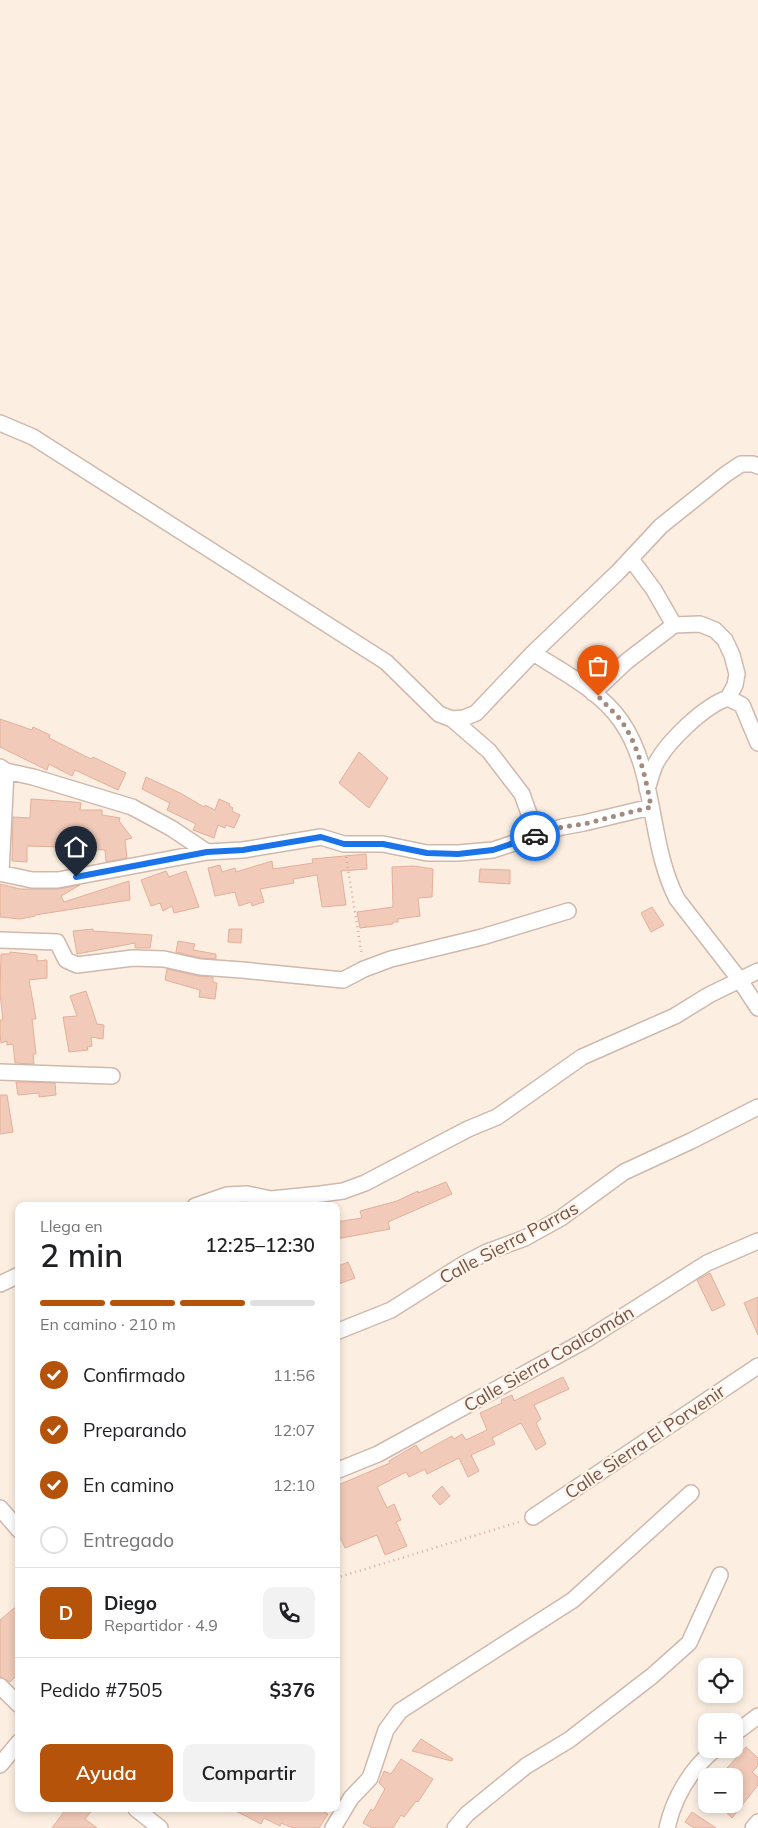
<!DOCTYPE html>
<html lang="es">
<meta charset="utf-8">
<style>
:root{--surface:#fff;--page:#f2f2f2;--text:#202124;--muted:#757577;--line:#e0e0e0;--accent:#b45309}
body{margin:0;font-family:Mulish,sans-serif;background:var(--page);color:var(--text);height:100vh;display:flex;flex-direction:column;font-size:19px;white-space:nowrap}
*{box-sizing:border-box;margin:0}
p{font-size:16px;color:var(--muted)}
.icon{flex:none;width:28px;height:28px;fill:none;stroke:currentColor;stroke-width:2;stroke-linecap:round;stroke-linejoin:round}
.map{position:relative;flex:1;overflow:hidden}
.drawer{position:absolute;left:15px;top:1202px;width:325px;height:610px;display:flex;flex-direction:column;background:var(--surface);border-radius:10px;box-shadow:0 2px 8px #0003}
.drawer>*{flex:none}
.fabs{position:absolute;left:698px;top:1658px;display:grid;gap:10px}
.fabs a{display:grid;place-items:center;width:45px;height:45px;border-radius:10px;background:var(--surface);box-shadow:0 2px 8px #0003;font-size:25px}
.pin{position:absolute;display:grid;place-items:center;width:42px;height:42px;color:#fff;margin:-51px -21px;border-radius:50% 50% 50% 0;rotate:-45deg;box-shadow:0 0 5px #0007}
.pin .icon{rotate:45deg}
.courier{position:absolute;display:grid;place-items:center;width:50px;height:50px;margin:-25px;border:4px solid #1a73e8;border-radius:50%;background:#fff;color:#222;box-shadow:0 1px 6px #0007}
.headline em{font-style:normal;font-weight:600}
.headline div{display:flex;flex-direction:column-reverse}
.headline{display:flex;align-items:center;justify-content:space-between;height:85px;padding:0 25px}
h1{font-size:32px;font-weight:600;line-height:38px}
.bar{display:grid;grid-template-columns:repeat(4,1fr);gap:8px 5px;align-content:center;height:60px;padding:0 25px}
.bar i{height:6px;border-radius:4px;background:var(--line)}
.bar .active{background:var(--accent)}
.bar p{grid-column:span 4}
.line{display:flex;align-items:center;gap:12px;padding:0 25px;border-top:1px solid var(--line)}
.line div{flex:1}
.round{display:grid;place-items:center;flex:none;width:52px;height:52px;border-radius:10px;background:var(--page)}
ol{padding:0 25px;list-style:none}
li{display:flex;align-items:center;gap:15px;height:55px}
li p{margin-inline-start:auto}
li .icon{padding:5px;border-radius:50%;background:var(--accent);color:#fff;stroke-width:4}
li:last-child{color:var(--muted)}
li i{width:28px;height:28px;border:2px solid var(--line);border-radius:50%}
.action{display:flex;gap:10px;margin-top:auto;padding:10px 25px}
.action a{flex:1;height:58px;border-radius:10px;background:var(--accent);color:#fff;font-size:20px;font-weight:600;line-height:58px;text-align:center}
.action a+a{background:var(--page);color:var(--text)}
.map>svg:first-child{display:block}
.building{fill:#f1cab9;stroke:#e4af9a}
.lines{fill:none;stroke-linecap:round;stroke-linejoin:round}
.minor-casing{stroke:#cfb8ac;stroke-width:18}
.path{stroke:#d6ad9d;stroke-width:2.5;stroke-dasharray:1 4;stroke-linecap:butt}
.minor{stroke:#fff;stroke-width:15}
.done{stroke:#a38a7f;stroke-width:5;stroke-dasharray:0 9}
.route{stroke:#1a73e8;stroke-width:6}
.labels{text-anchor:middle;stroke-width:4.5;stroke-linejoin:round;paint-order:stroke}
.street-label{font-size:18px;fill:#735349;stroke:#fff3e8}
</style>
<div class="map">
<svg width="758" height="1828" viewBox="0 0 758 1828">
<rect width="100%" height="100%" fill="#fcefe2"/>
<path class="building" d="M0,719L32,730L33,727L50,735L49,738L91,759L93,757L126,773L118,790L75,770L72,776L49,764L47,770L0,747Z
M359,752L388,778L369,808L339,783Z
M146,777L180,793L204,807L205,805L215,810L219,799L230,804L229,806L233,808L232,811L240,815L234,828L226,825L225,828L218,825L214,838L193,830L196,824L167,810L170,803L142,789Z
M31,799L74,802L81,803L80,810H102V815L120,818L119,821L132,838L125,840L127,858L106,862L105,850L80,849V854L63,853V847L27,846V862L12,861L13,817L30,818Z
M366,854L367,869L341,871L346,905L322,907L317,875L293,879L294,883L260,889L264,902L252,906L251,902L239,906L235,892L215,896L208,868L220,865L222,872L235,868L236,872L272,861L273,869L313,863L312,859Z
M414,866L433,869L432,897L418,898L420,916L398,919V922H393V924L360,928L357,912L393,907L392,867Z
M480,869L510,870V884L479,882Z
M166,871L169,877L186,871L199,907L174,913L172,906L163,911L160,903L151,906L141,880Z
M129,881L130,900L35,915V916L20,919L0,917V884L20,889H58L80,885L61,896L64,902Z
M652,907L664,925L651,932L641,913Z
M93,929V931L152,935L150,948H135V943L77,954L73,931Z
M229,929H242L241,943L228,942Z
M178,941L195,944L193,950L216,954V959L201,958L176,952Z
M10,952L37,955V961L47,960V978L29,980L36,1019H32L36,1054H33L34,1064L15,1063L13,1044L7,1045V1041L1,1043L0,1034V1020H3L0,993L1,954H10Z
M167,969L198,976L213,977V982L217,983L215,999L199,997L200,990L165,980Z
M86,991L97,1024L104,1025L103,1039L91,1037L92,1046L87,1047L88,1050L69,1052L63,1017L77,1016L70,996Z
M16,1082L55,1083L56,1095L39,1097V1093L18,1095Z
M0,1095H7L13,1132L0,1134Z
M446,1182L452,1194L388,1222L390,1229L336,1239V1222L362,1218L360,1211L397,1201L418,1191V1193Z
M348,1262L355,1278L336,1285V1267Z
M710,1273L725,1305L712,1311L697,1280Z
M758,1297V1335L744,1303Z
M563,1377L569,1389L534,1405L541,1419L536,1423L546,1444L536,1450L521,1423L492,1438L495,1444L471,1455L479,1471L468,1477L459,1458L427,1474L425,1469L409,1477L406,1472L377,1487L387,1508L394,1504L401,1520L396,1522L407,1546L385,1555L377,1535L345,1548L341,1539L336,1541V1486L390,1463L389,1461L416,1445L421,1453L452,1436L454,1439L462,1434L466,1440L487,1430L480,1413L502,1403L501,1400L512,1395L514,1401Z
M442,1486L450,1496L440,1505L432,1496Z
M19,1604V1673L10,1682L0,1677V1620Z
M421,1739L453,1759L452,1761L412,1751Z
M746,1747L758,1758V1766L752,1772L758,1777V1785L732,1818L723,1809L728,1804H734V1773L727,1768Z
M401,1759L433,1779L418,1802L416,1801L404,1817L401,1815L393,1828H372L363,1823L371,1809L373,1811L385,1789L379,1783L384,1771L391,1774Z
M66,1809H93L85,1819L97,1828H52Z
M232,1809H318L328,1814L319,1828H293L281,1823L280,1826L264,1818L261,1824Z
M692,1812L716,1828H694L685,1822Z"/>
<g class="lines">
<g class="minor-casing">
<path id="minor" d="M0,423L33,437L386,662L439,714L452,719L489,751L522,794L537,836
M631,559L654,590L674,625
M533,653C563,672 600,691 621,721C657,773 648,843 677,899L739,979L758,1008
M593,693L627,661L674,625L700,624L715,630L725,640L732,655L737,674L735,685L728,698
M728,698L742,705L758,743
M452,719L464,718L476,713L533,653L618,572L661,526L726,474L741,464H753L758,466
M0,767L6,771L33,777L132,807L171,828L207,852
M647,789C650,781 652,771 656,763C668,741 704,706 728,698
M0,873L32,880H58L207,852L243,850L321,837L344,844H383L427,853H458L493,850L562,827L584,823L651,807
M1,873L6,771
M0,940L57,942L66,960L77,965L133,958L164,959L200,967L242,970L343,980L364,969L391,959L482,937L568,911
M0,1072L112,1076
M195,1206L227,1195L247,1194L271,1199L321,1194L343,1191L365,1183L468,1129L497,1117L582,1057L675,1016L709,995L758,971
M0,1284L19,1275
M336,1332L391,1310L462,1265L487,1252L525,1238L561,1218L624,1172L691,1141L758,1107
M336,1471L378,1454L586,1340L707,1263L758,1241
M0,1508L19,1530
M533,1517L758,1366
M0,1686L19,1705
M734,1734L758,1716
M0,1765L19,1742
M136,1809L160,1828
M333,1828L351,1798L370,1778L386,1730L400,1711L573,1600L691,1493
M455,1828L467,1814L526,1766L569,1740L652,1676L689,1643L720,1575
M667,1828C674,1797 691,1769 715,1749
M753,1828L758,1822"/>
</g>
<path class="path" d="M346,857L362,956
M336,1578L519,1522"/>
<use href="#minor" class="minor"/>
</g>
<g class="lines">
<path class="done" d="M535,836L562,827L584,824L651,807C646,778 638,743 620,719C613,711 605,704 598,696"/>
<path class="route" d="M76,877L207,852L243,850L321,837L344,844H383L427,853L458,854L493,850L535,836"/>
</g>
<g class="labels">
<g class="street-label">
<text transform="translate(509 1243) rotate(-28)" y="6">Calle Sierra Parras</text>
<text transform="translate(549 1359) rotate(-30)" y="6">Calle Sierra Coalcomán</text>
<text transform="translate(645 1442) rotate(-34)" y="6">Calle Sierra El Porvenir</text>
</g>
</g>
</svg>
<div class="fabs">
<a><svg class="icon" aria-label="locate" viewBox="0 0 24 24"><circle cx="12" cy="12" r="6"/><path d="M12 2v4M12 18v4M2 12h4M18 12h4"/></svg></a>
<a>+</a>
<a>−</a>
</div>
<div class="pin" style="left:598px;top:696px;background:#ea580c"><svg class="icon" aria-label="bag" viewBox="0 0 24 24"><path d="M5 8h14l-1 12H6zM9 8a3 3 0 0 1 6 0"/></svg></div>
<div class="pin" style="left:76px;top:877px;background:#1f2937"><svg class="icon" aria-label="home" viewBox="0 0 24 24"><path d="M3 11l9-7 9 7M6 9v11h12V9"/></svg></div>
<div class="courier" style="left:535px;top:836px"><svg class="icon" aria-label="car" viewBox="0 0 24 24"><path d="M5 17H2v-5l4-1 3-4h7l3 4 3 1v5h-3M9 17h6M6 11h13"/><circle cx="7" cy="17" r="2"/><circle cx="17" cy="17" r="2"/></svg></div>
<section class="drawer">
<div class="headline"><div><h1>2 min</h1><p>Llega en</p></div><em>12:25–12:30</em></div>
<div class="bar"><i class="active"></i><i class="active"></i><i class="active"></i><i></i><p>En camino · 210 m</p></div>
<ol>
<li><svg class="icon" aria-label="check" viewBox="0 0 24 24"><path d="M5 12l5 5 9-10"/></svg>Confirmado<p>11:56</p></li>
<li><svg class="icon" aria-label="check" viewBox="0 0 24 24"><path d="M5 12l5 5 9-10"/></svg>Preparando<p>12:07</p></li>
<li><svg class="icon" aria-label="check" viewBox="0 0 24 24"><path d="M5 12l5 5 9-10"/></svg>En camino<p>12:10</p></li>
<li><i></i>Entregado</li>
</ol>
<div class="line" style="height:90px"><b class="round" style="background:var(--accent);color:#fff">D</b><div><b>Diego</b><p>Repartidor · 4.9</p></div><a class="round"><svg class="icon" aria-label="phone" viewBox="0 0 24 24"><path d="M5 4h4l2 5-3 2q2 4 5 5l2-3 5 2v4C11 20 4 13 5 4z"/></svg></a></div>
<div class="line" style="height:65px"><div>Pedido #7505</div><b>$376</b></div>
<div class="action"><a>Ayuda</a><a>Compartir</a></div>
</section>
</div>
